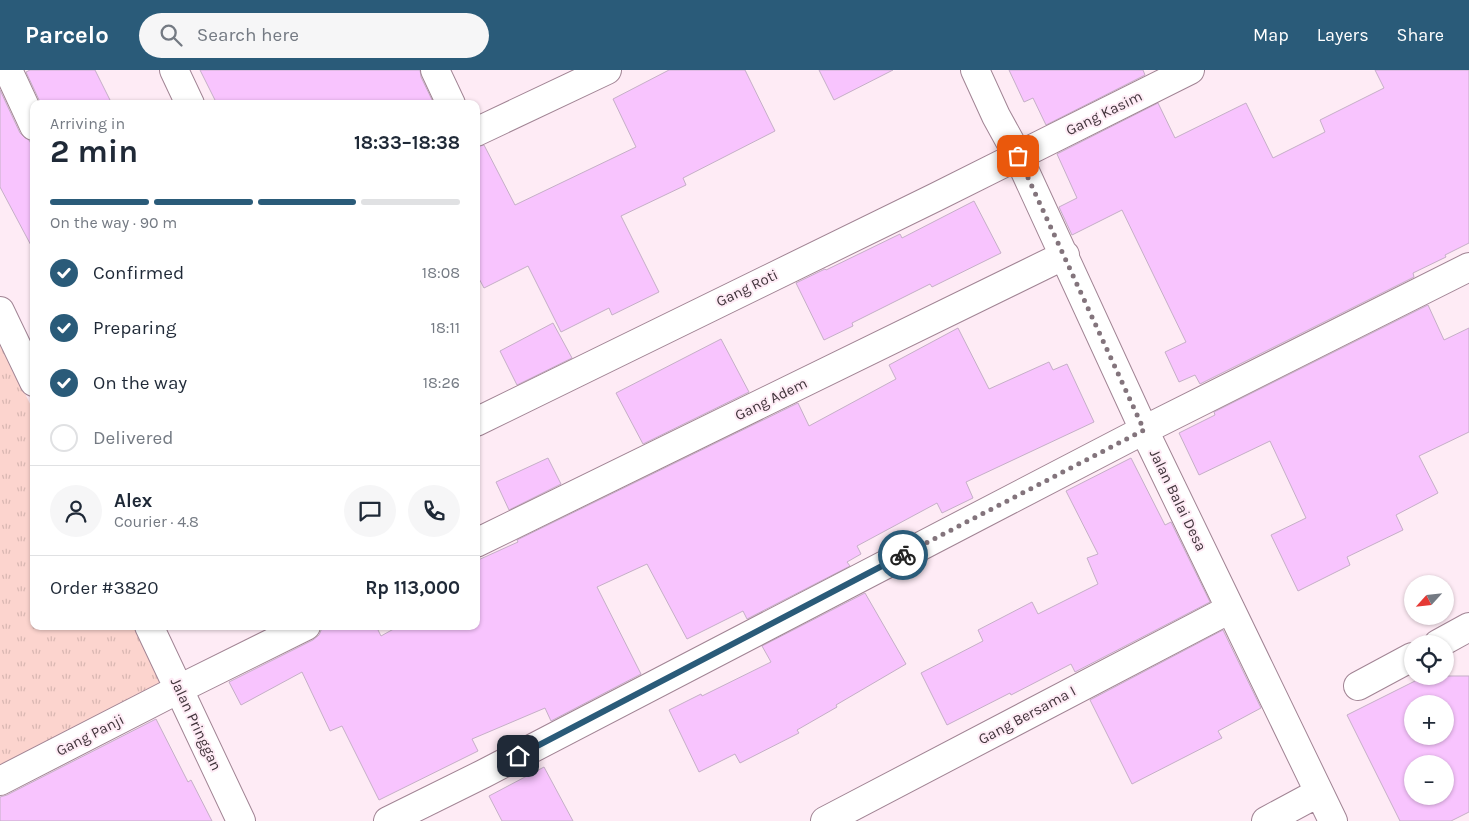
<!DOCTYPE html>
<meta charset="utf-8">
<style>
:root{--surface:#fff;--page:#f6f6f7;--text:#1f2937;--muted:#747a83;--line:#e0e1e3;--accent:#2a5b79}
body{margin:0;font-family:Karla,sans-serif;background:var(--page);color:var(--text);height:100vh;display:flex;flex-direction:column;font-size:19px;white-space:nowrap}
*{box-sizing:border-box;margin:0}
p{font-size:16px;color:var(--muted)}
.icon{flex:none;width:28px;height:28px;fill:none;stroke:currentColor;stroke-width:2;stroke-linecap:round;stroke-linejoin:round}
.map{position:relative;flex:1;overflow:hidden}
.details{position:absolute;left:30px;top:30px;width:450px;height:530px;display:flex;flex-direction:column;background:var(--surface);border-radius:10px;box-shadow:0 1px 4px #0004}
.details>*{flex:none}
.needle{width:32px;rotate:243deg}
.controls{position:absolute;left:1404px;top:505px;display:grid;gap:10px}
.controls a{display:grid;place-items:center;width:50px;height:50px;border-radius:50%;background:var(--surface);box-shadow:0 1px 4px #0004;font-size:25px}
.pin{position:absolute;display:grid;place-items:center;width:42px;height:42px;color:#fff;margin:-21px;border-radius:10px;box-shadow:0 2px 8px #0006}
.courier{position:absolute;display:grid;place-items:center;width:50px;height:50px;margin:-25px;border:4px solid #2a5b79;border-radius:50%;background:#fff;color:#222;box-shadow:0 1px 6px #0007}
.summary em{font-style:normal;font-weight:700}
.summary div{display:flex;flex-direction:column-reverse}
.summary{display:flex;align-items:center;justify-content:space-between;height:85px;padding:0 20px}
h1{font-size:32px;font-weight:700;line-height:38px}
.bar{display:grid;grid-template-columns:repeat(4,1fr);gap:8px 5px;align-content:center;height:60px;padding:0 20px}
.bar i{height:6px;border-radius:4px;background:var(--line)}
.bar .selected{background:var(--accent)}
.bar p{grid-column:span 4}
.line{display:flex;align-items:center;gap:12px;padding:0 20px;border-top:1px solid var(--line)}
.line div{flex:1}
.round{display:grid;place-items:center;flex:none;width:52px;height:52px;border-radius:26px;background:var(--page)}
ol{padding:0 20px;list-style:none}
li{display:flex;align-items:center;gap:15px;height:55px}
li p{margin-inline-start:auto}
li .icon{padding:5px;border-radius:50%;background:var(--accent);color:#fff;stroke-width:4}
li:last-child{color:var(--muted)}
li i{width:28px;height:28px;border:2px solid var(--line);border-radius:50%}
header{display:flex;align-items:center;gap:30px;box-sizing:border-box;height:70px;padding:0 25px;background:var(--accent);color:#fff}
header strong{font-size:24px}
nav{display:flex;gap:28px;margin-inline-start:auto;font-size:18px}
.search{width:350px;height:45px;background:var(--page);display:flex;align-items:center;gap:12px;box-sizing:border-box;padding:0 18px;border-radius:28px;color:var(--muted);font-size:19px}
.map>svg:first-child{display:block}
.grass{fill:url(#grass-tufts)}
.building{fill:#f8c4fe;stroke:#c5afc7;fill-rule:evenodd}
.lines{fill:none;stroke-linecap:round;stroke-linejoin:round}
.minor-casing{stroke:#a18494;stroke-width:30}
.minor{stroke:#fff;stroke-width:28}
.done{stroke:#83747c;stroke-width:5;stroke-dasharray:0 9}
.route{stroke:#2a5b79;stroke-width:6}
.labels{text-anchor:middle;stroke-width:4;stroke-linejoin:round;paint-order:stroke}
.street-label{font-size:15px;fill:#41343b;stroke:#feebf5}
</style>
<header>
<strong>Parcelo</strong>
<div class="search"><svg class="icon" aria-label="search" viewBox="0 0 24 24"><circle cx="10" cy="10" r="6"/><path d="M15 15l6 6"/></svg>Search here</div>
<nav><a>Map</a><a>Layers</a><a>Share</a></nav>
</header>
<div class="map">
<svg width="1469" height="751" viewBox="0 0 1469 751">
<defs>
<pattern id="grass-tufts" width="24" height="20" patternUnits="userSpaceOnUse" patternTransform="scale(1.25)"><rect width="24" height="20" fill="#fcd4ce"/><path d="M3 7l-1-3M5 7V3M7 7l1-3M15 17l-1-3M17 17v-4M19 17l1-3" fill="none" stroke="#d9b7b2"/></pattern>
</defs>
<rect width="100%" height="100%" fill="#feebf5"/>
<path class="grass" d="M0,272L34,342V556H138L166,616L0,696Z"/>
<path class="building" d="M30,0H95L112,34H41L26,2Z
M200,0H420L421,7L434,34H217Z
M669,0H745L775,61L683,108L686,115L621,146L659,222L612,245L609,238L561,262L528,196L484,218L476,203V77L484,75L515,135L636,77L613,29Z
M819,0H893L834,30Z
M1009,0H1143L1145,5L1046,55L1033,28L1024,32Z
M1375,0H1469V173L1445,185L1446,187L1413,203L1414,207L1200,314L1195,305L1179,312L1165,282L1186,272L1122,140L1072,165L1059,137L1077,128L1057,84L1158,33L1175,68L1246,33L1273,88L1325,62L1320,50L1384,18Z
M0,20L20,63L25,68L29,70L34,79V181L0,117Z
M974,131L1001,183L932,217L930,214L852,253L853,256L824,270L796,213L825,199L826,200L900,164L902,168Z
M1428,235L1444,270L1469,258V362L1419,386L1438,423L1396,445L1403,460L1347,487L1350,495L1298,521L1271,465L1306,448L1270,371L1199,405L1179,363L1215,345L1214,342Z
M553,253L572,288L517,315L500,281Z
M958,258L989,319L1049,292L1053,300L1067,294L1094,352L966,412L973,428L942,443L937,433L857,476L861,484L847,492L850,496L747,549L743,541L687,569L647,494L597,517L641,604L551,651L545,638L472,669L478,681L379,730L342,656L330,661L302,602L241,635L229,612L313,570L319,565L323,556H376L381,566L399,556H476V491L518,472L517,470L798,333L809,356L896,309L889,295Z
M721,269L749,322L643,374L616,323Z
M548,388L561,414L509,440L496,412Z
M1131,388L1165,455L1171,452L1210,532L1075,602L1071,594L1011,625L1010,623L947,655L921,603L983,571L978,560L1032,532L1038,544L1098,514L1087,488L1098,484L1066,421Z
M865,523L906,594L836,635L837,637L797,660L799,663L740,693L735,684L699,702L669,640L701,624L702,626L771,592L762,576Z
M1223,560L1261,638L1218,661L1222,668L1132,714L1090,630Z
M1425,606H1469V742L1451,751H1400L1347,645ZM1412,634H1445V666H1412ZM1412,694H1445V726H1412Z
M156,649L188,712L191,710L212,751H0V727L7,725Z
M544,697L573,751H502L489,726Z"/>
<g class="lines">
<g class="minor-casing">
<path id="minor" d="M8,0L34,56
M174,0L190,34
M435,0L451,34
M975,0L996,46L1018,86L1144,360L1333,751
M476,62L607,0
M0,241L34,312
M476,352L936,127L1190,0
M476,473L1065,185
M149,556L241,751
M1438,574L1469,557
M1358,616L1412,587
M0,711L179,619L306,556
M388,751L483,704L1144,360L1469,197
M825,751L1230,539
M1266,751L1318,723"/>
</g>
<use href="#minor" class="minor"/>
</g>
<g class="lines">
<path class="done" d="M903,485L1144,360L1018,86"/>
<path class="route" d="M518,686L903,485"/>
</g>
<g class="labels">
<g class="street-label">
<text transform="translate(1104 43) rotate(-26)" y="5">Gang Kasim</text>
<text transform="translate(747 218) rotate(-26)" y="5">Gang Roti</text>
<text transform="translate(771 329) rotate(-26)" y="5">Gang Adem</text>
<text transform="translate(1178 430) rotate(64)" y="5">Jalan Balai Desa</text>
<text transform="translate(1027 645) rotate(-28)" y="5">Gang Bersama I</text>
<text transform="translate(196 654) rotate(65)" y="5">Jalan Pringgan</text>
<text transform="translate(90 665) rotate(-27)" y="5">Gang Panji</text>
</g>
</g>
</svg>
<div class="controls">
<a><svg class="needle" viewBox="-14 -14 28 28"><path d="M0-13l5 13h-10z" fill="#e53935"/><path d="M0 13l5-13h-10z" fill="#747a83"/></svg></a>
<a><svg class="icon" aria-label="locate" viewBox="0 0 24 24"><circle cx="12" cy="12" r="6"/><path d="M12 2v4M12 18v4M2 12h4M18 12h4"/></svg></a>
<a>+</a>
<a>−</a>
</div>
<div class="pin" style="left:1018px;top:86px;background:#ea580c"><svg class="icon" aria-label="bag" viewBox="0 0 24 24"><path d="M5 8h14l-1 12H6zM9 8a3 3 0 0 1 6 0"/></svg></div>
<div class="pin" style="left:518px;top:686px;background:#1f2937"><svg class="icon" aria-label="home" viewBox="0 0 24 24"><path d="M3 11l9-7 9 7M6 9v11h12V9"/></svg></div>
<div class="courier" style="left:903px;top:485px"><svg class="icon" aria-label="bike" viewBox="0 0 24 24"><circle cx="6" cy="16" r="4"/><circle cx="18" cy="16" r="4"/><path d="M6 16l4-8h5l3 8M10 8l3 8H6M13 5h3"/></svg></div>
<section class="details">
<div class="summary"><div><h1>2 min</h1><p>Arriving in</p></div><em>18:33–18:38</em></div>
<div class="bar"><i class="selected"></i><i class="selected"></i><i class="selected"></i><i></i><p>On the way · 90 m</p></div>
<ol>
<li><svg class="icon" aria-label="check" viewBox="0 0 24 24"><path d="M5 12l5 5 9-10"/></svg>Confirmed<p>18:08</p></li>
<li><svg class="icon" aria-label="check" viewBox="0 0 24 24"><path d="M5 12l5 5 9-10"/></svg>Preparing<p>18:11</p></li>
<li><svg class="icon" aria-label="check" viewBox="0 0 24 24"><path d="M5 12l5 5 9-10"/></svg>On the way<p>18:26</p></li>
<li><i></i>Delivered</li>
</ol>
<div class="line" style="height:90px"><a class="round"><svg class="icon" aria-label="person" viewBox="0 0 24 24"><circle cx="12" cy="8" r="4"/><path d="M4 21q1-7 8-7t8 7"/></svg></a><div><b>Alex</b><p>Courier · 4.8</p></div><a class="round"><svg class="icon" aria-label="chat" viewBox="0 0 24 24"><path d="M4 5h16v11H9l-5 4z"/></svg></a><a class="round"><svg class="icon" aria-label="phone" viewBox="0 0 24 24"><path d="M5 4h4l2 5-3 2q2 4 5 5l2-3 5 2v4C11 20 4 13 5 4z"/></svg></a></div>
<div class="line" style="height:65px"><div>Order #3820</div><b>Rp 113,000</b></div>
</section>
</div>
